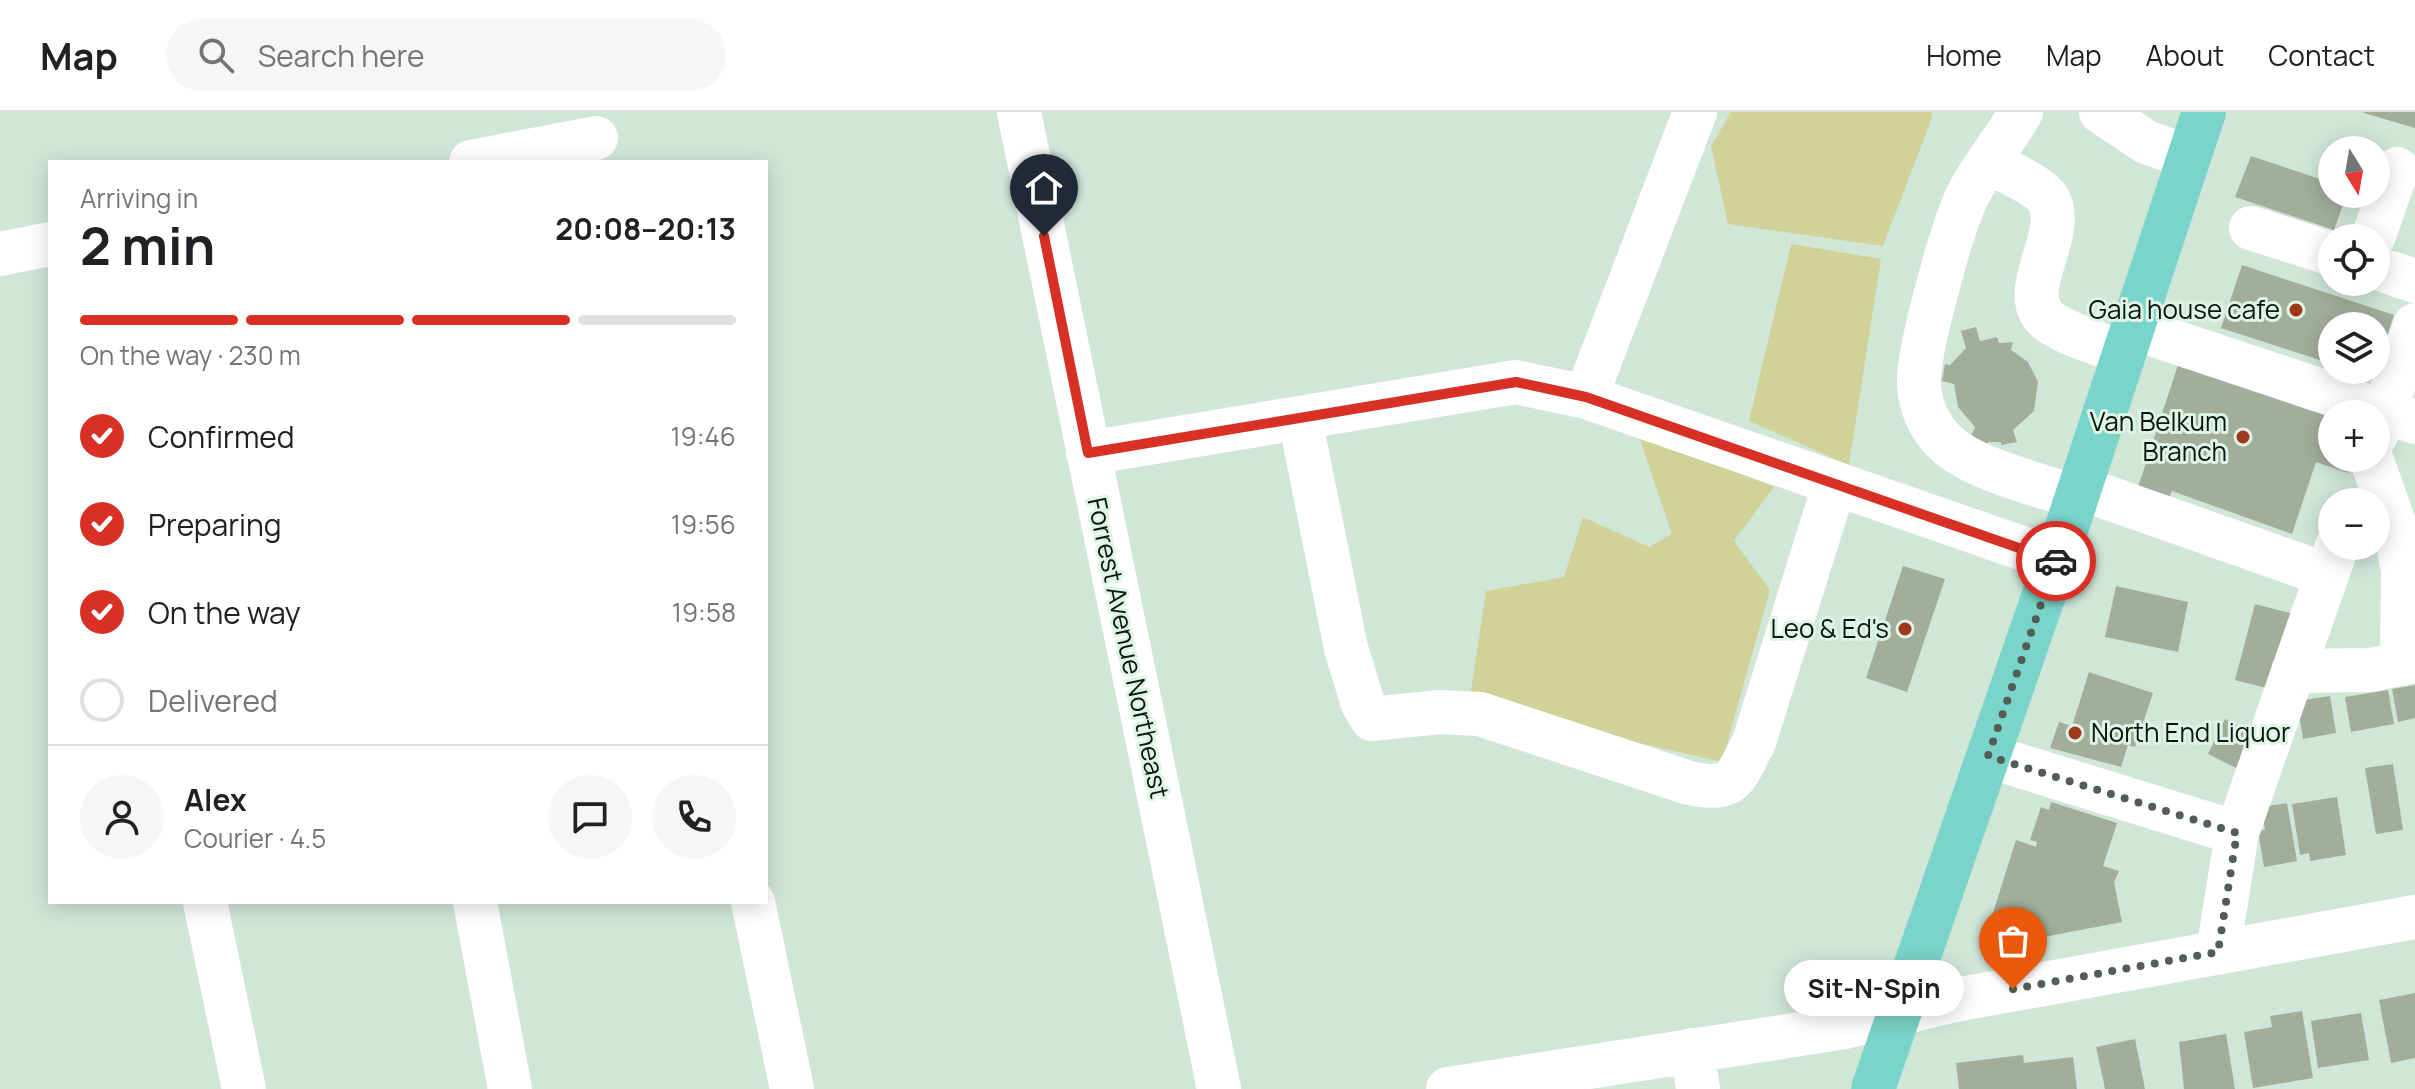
<!DOCTYPE html>
<meta charset="utf-8">
<style>
:root{--surface:#fff;--page:#f6f6f6;--text:#202124;--muted:#757577;--line:#e0e0e0;--accent:#d93025}
body{margin:0;font-family:Manrope,sans-serif;background:var(--page);color:var(--text);height:100vh;display:flex;flex-direction:column;font-size:30px;white-space:nowrap}
*{box-sizing:border-box;margin:0}
p{font-size:26px;color:var(--muted)}
.icon{flex:none;width:44px;height:44px;fill:none;stroke:currentColor;stroke-width:2;stroke-linecap:round;stroke-linejoin:round}
.map{position:relative;flex:1;overflow:hidden}
.panel{position:absolute;left:48px;top:48px;width:720px;height:744px;display:flex;flex-direction:column;background:var(--surface);border-radius:0px;box-shadow:0 4px 20px #0003}
.panel>*{flex:none}
.needle{width:52px;rotate:169deg}
.tools{position:absolute;left:2318px;top:24px;display:grid;gap:16px}
.tools a{display:grid;place-items:center;width:72px;height:72px;border-radius:50%;background:var(--surface);box-shadow:0 4px 20px #0003;font-size:40px}
.pin{position:absolute;display:grid;place-items:center;width:68px;height:68px;color:#fff;margin:-82px -34px;border-radius:50% 50% 50% 0;rotate:-45deg;box-shadow:0 0 8px #0007}
.pin .icon{rotate:45deg}
.courier{position:absolute;display:grid;place-items:center;width:80px;height:80px;margin:-40px;border:6px solid #d93025;border-radius:50%;background:#fff;color:#222;box-shadow:0 2px 10px #0007}
.bubble{position:absolute;height:56px;border-radius:28px;background:var(--surface);box-shadow:0 4px 20px #0003;font-size:26px;font-weight:700;line-height:56px;text-align:center}
.head em{font-style:normal;font-weight:700}
.head div{display:flex;flex-direction:column-reverse}
.head{display:flex;align-items:center;justify-content:space-between;height:136px;padding:0 32px}
h1{font-size:52px;font-weight:700;line-height:60px}
.bar{display:grid;grid-template-columns:repeat(4,1fr);gap:12px 8px;align-content:center;height:96px;padding:0 32px}
.bar i{height:10px;border-radius:6px;background:var(--line)}
.bar .selected{background:var(--accent)}
.bar p{grid-column:span 4}
.line{display:flex;align-items:center;gap:20px;padding:0 32px;border-top:2px solid var(--line)}
.line div{flex:1}
.round{display:grid;place-items:center;flex:none;width:84px;height:84px;border-radius:42px;background:var(--page)}
ol{padding:0 32px;list-style:none}
li{display:flex;align-items:center;gap:24px;height:88px}
li p{margin-inline-start:auto}
li .icon{padding:8px;border-radius:50%;background:var(--accent);color:#fff;stroke-width:4}
li:last-child{color:var(--muted)}
li i{width:44px;height:44px;border:4px solid var(--line);border-radius:50%}
header{display:flex;align-items:center;gap:48px;box-sizing:border-box;height:112px;padding:0 40px;background:var(--surface);border-bottom:2px solid var(--line)}
header strong{font-size:38px}
nav{display:flex;gap:44px;margin-inline-start:auto;font-size:28px}
.search{width:560px;height:72px;background:var(--page);display:flex;align-items:center;gap:20px;box-sizing:border-box;padding:0 28px;border-radius:44px;color:var(--muted);font-size:30px}
.map>svg:first-child{display:block}
.green{fill:#d1d299}
.building{fill:#a2ae9a}
.lines{fill:none;stroke-linecap:round;stroke-linejoin:round}
.minor{stroke:#fff;stroke-width:44}
.major{stroke:#7ad4c9;stroke-width:44}
.done{stroke:#515e55;stroke-width:8;stroke-dasharray:0 14.4}
.route{stroke:#d93025;stroke-width:10}
.poi-dot{fill:#9f371c;stroke:#ddf5e5;stroke-width:3}
.labels{text-anchor:middle;stroke-width:6;stroke-linejoin:round;paint-order:stroke}
.poi-label{font-size:26px;fill:#0c140f;stroke:#ddf5e5;text-anchor:end}
.street-label{font-size:26px;fill:#0c140f;stroke:#ddf5e5}
</style>
<header>
<strong>Map</strong>
<div class="search"><svg class="icon" aria-label="search" viewBox="0 0 24 24"><circle cx="10" cy="10" r="6"/><path d="M15 15l6 6"/></svg>Search here</div>
<nav><a>Home</a><a>Map</a><a>About</a><a>Contact</a></nav>
</header>
<div class="map">
<svg width="2415" height="977" viewBox="0 0 2415 977">
<rect width="100%" height="100%" fill="#d0e7d8"/>
<path class="green" d="M1731,0H1931L1932,6L1883,134L1728,112L1711,34Z
M1791,132L1881,147L1849,353L1749,309Z
M1638,321L1774,375L1734,429L1770,478L1722,650L1469,592L1486,479L1564,465L1583,405L1649,435L1672,422Z"/>
<path class="building" d="M2415,0V16L2364,1V0Z
M2251,44L2332,71V82H2347L2334,118L2235,85Z
M2242,153L2394,203L2377,254L2376,214H2332V252L2221,216Z
M1976,215L1980,229L1997,225L1999,231L2013,230L2011,238L2028,250L2038,270L2034,299L2013,318L2017,330L2001,333V330H1988L1987,334L1969,329L1975,315L1958,295L1954,272L1942,269L1945,252L1950,253L1966,236L1961,219Z
M2179,250L2332,303V346H2353L2348,361L2316,350L2292,422L2172,379L2169,386L2138,375Z
M1903,454L1945,467L1907,580L1866,566Z
M2116,474L2188,490L2178,540L2105,525Z
M2255,492L2294,502L2274,578L2235,568Z
M2089,560L2153,581L2135,635L2128,633L2121,655L2050,636L2059,610L2072,614Z
M2415,573V606L2398,610L2392,577Z
M2388,578L2394,612L2351,620L2345,585Z
M2330,584L2336,621L2303,627L2297,589Z
M2225,607L2253,621L2236,656L2208,642Z
M2393,652L2403,718L2376,722L2365,656Z
M2337,685L2346,743L2310,749L2309,741L2300,743L2292,692Z
M2051,690L2117,711L2103,754L2119,759L2114,770L2122,810L1996,834L1986,823L2016,728L2036,735L2037,730L2030,728L2041,695L2049,698Z
M2287,691L2297,749L2264,755L2258,719L2265,718L2261,695Z
M2415,881V946L2391,951L2379,888Z
M2302,899L2313,966L2253,976L2244,920L2272,915L2270,904Z
M2361,901L2369,948L2318,956L2311,909Z
M2226,922L2235,977H2184L2179,930Z
M2135,927L2145,977H2105L2096,935Z
M2023,943L2024,951L2073,945L2077,977H1959L1956,951Z"/>
<g class="lines">
<path class="minor" d="M1019,0L1219,977
M2021,0C2004,30 1975,63 1963,94C1950,125 1917,242 1919,272C1920,295 1930,317 1947,332C1975,358 2039,372 2077,386
M2101,0L2146,30L2189,45
M471,50L596,26
M1991,51C2004,58 2041,75 2048,87C2069,122 2012,183 2050,210C2070,224 2101,232 2124,241
M2251,116L2332,142
M2373,126L2397,57
M0,142L50,132
M2376,156L2415,169
M2133,216L2415,310
M1586,285L1695,0
M1300,306L1346,536L1363,592L1372,607L1440,600L1480,602L1689,671C1735,680 1734,668 1754,630L1835,371
M2376,323L2415,213
M1088,341L1516,270L1586,285L2056,448
M2371,346L2394,411L2403,458L2402,552
M2080,376L2327,463
M2293,559L2370,558L2415,549
M1988,644L2237,721
M205,790L244,977
M475,790L510,977
M753,790L792,977
M2218,840L2237,721L2337,434
M1692,938L1698,977
M1448,977L1845,915L1955,888L2415,805"/>
<path class="major" d="M1873,977L2056,448L2204,0"/>
</g>
<g class="lines">
<path class="done" d="M2013,877L2218,840L2237,721L1988,644L2056,449"/>
<path class="route" d="M1044,124L1088,341L1516,270L1586,285L2056,449"/>
</g>
<g class="poi-dot">
<circle cx="2296" cy="198" r="8"/>
<circle cx="2243" cy="325" r="8"/>
<circle cx="1905" cy="517" r="8"/>
<circle cx="2075" cy="621" r="8"/>
</g>
<g class="labels">
<g class="poi-label">
<text x="2280" y="207">Gaia house cafe</text>
<text x="2227" y="319">Van Belkum<tspan x="2227" dy="30">Branch</tspan></text>
<text x="1889" y="526">Leo &amp; Ed's</text>
<text x="2091" y="630" text-anchor="start">North End Liquor</text>
</g>
<g class="street-label">
<text transform="translate(1128 536) rotate(78)" y="9">Forrest Avenue Northeast</text>
</g>
</g>
</svg>
<div class="tools">
<a><svg class="needle" viewBox="-14 -14 28 28"><path d="M0-13l5 13h-10z" fill="#e53935"/><path d="M0 13l5-13h-10z" fill="#757577"/></svg></a>
<a><svg class="icon" aria-label="locate" viewBox="0 0 24 24"><circle cx="12" cy="12" r="6"/><path d="M12 2v4M12 18v4M2 12h4M18 12h4"/></svg></a>
<a><svg class="icon" aria-label="layers" viewBox="0 0 24 24"><path d="M12 4l9 5-9 5-9-5zM3 14l9 5 9-5"/></svg></a>
<a>+</a>
<a>−</a>
</div>
<div class="pin" style="left:2013px;top:877px;background:#ea580c"><svg class="icon" aria-label="bag" viewBox="0 0 24 24"><path d="M5 8h14l-1 12H6zM9 8a3 3 0 0 1 6 0"/></svg></div>
<div class="pin" style="left:1044px;top:124px;background:#1f2937"><svg class="icon" aria-label="home" viewBox="0 0 24 24"><path d="M3 11l9-7 9 7M6 9v11h12V9"/></svg></div>
<div class="courier" style="left:2056px;top:449px"><svg class="icon" aria-label="car" viewBox="0 0 24 24"><path d="M5 17H2v-5l4-1 3-4h7l3 4 3 1v5h-3M9 17h6M6 11h13"/><circle cx="7" cy="17" r="2"/><circle cx="17" cy="17" r="2"/></svg></div>
<div class="bubble" style="left:1784px;top:848px;width:180px">Sit-N-Spin</div>
<section class="panel">
<div class="head"><div><h1>2 min</h1><p>Arriving in</p></div><em>20:08–20:13</em></div>
<div class="bar"><i class="selected"></i><i class="selected"></i><i class="selected"></i><i></i><p>On the way · 230 m</p></div>
<ol>
<li><svg class="icon" aria-label="check" viewBox="0 0 24 24"><path d="M5 12l5 5 9-10"/></svg>Confirmed<p>19:46</p></li>
<li><svg class="icon" aria-label="check" viewBox="0 0 24 24"><path d="M5 12l5 5 9-10"/></svg>Preparing<p>19:56</p></li>
<li><svg class="icon" aria-label="check" viewBox="0 0 24 24"><path d="M5 12l5 5 9-10"/></svg>On the way<p>19:58</p></li>
<li><i></i>Delivered</li>
</ol>
<div class="line" style="height:144px"><a class="round"><svg class="icon" aria-label="person" viewBox="0 0 24 24"><circle cx="12" cy="8" r="4"/><path d="M4 21q1-7 8-7t8 7"/></svg></a><div><b>Alex</b><p>Courier · 4.5</p></div><a class="round"><svg class="icon" aria-label="chat" viewBox="0 0 24 24"><path d="M4 5h16v11H9l-5 4z"/></svg></a><a class="round"><svg class="icon" aria-label="phone" viewBox="0 0 24 24"><path d="M5 4h4l2 5-3 2q2 4 5 5l2-3 5 2v4C11 20 4 13 5 4z"/></svg></a></div>
</section>
</div>
